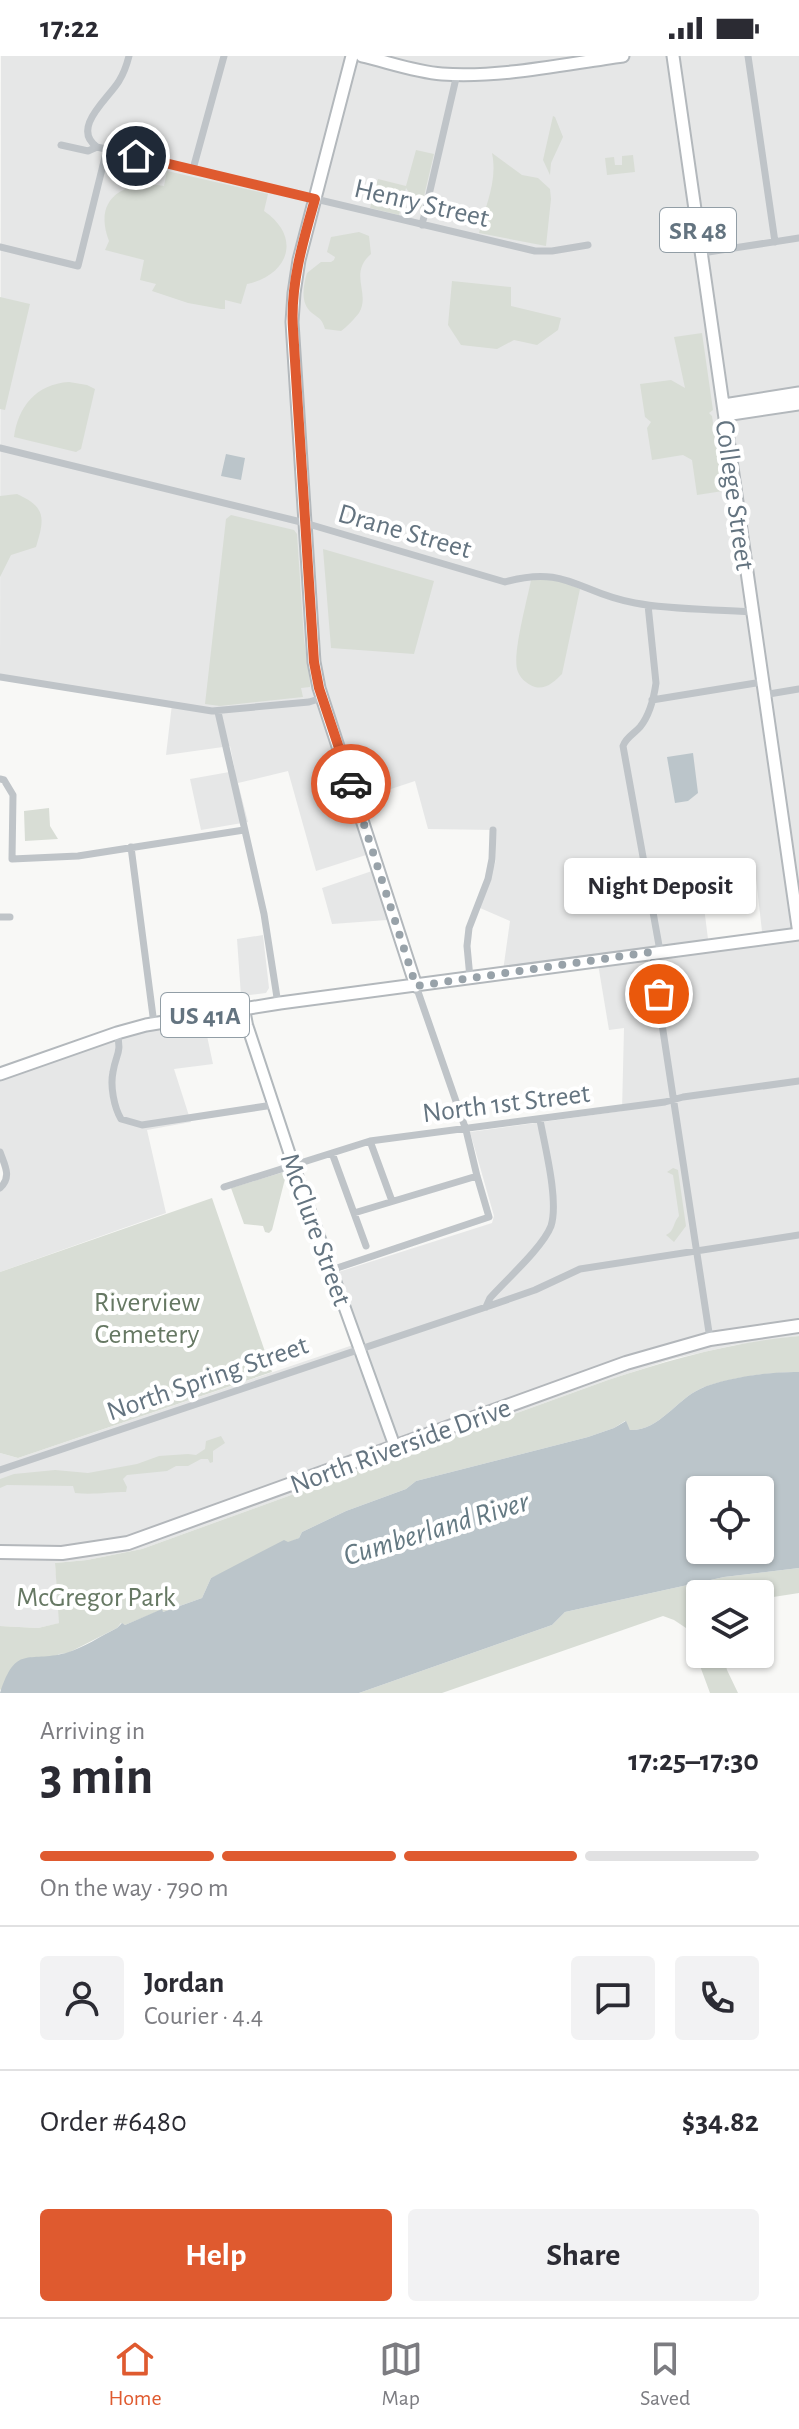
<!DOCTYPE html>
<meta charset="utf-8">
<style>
:root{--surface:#fff;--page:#f2f2f3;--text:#2b2b33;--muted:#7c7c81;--line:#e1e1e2;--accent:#df5a2f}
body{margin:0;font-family:"Alegreya Sans",sans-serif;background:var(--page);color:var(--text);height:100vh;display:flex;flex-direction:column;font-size:30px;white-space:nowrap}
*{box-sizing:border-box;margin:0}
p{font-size:26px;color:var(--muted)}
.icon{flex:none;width:44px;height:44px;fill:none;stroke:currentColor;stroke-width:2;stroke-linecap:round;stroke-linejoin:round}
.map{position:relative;height:1637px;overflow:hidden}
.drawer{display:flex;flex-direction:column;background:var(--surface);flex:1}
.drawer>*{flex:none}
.buttons{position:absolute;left:686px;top:1420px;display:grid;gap:16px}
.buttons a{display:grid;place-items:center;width:88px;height:88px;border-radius:8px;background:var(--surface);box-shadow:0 2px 6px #0004;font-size:40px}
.pin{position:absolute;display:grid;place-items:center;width:68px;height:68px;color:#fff;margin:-34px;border:4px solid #fff;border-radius:50%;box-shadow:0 2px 8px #0007}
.courier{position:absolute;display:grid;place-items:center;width:80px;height:80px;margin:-40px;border:6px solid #df5a2f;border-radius:50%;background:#fff;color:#222;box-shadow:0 2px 10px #0007}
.bubble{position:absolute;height:56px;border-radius:8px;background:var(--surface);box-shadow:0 2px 6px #0004;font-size:26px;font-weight:700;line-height:56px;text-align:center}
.summary em{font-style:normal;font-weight:700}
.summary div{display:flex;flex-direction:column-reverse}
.summary{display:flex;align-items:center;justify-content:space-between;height:136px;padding:0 40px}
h1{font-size:52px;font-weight:700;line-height:60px}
.bar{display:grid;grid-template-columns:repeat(4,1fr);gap:12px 8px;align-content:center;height:96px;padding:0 40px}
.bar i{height:10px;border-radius:6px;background:var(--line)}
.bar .active{background:var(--accent)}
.bar p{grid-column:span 4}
.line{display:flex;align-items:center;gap:20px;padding:0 40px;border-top:2px solid var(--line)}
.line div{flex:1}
.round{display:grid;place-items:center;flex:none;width:84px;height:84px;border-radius:8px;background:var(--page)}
.primary-button{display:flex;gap:16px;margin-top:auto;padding:16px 40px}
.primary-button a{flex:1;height:92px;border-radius:8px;background:var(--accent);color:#fff;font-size:32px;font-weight:700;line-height:92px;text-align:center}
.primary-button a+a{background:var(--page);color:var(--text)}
.status{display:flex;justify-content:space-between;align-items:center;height:56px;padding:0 40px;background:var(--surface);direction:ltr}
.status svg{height:22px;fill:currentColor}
.menu{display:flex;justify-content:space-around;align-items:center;height:112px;border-top:2px solid var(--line);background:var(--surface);font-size:22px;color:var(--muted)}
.menu a{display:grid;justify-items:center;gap:4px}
.menu .active{color:var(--accent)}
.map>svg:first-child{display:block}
.built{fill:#e6e7e7;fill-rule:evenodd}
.green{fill:#d8ddd5}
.water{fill:#bbc5ca;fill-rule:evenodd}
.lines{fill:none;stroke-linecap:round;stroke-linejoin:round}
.secondary-casing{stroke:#b2b8bc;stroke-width:14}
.primary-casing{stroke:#b3b8bc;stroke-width:15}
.trunk-casing{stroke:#b3b7bb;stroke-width:16}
.minor{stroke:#bfc4c8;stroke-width:7}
.secondary{stroke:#fff;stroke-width:10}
.primary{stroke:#fff;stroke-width:11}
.trunk{stroke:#fff;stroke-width:12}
.done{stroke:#98a2a9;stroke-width:8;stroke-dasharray:0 14.4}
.route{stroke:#df5a2f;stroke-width:10}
.labels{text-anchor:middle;stroke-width:8;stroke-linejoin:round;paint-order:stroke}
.shield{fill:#fff;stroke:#929ea6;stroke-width:2}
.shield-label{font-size:26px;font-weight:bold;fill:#647480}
.street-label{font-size:28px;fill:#647480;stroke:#fff}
.park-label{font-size:28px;fill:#667863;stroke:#fff}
.water-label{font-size:30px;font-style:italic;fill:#647982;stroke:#fff}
</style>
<div class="status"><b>17:22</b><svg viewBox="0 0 49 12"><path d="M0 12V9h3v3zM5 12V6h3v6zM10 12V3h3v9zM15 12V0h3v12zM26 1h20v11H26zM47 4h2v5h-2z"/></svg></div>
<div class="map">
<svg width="799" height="1637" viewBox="0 0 799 1637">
<rect width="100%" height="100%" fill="#f8f8f6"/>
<path class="built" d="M1,0H799V1280L735,1289L673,1303L608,1324L142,1493L87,1504L55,1507L60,1567L38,1572L0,1570V1397L18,1402L353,1289L329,1219L492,1167L494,1160L470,1076L622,1055L624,972L609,974L598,908L502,922L510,865L480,852L496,804V774L428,773L415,725L361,743L401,863L332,868L322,832L372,815L366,799L316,815L288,715L238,727L248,766L201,774L190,723L235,715L230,690L166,699L172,648L0,619ZM755,814L763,884L709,891L700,819Z
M263,879L269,932L266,937L241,940L237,883Z
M203,961L213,1008L174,1013L191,1066L147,1074L166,1157L0,1216V1132L6,1126L0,1096V1018L117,977Z"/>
<path class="green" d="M553,60L555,61L563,81L551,107L550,119L543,104Z
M416,94L434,98L421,153L406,132L399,159L370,152L378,123L406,130Z
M492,97L522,119L538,122L550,133L551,143L546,190L479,177C485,149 498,126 492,97Z
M633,99L635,116L607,119L605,102L614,101L615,109H622V100Z
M167,115L268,138L264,155C302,181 289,219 247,228L241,248L225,244V253H221L188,247L152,235L156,228L140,224L144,204L105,194L109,185C92,141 126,124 164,130Z
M359,176L369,180L371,198C348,218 371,237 359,257C356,261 346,272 341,275L325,273C322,263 320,263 312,257C300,248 303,230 307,217L321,206H331L334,204L335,201L327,196L331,181Z
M452,225L511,231V250L561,262L558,274L537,289L514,284L497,293L461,289L448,269Z
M0,241L30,248L5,354L0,353Z
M702,277L713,354L709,357L712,360L723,435L697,439L692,404L683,399L652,404L647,372L651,366L645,361L640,328L671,324L685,332L674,281Z
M69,326L87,329L95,333L81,393L76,396L14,381C18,351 36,328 69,326Z
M17,438C46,451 45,462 36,491L11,499L0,521V440Z
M231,459L294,474L297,478L304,583L310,627V631L301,632L303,641L220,650L205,648L226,463Z
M323,493L434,525L414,598L331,592Z
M541,523L558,524L580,533L562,618C555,625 546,634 535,631C526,628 519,621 517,613C513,595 527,545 531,524Z
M49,752L50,770L58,783L25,785L24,755Z
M673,1112L678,1114L686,1170L674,1186L666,1179C675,1175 673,1166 679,1160L673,1119L667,1116Z
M287,1115L272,1174L269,1177L265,1176L263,1170L244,1168L231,1132Z
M212,1142L272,1316L18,1402L0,1397V1216Z
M799,1280V1316C774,1315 722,1323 700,1333C676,1344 659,1375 630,1374L625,1365L614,1372L588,1381L416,1425L406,1433L346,1455L302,1476L299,1482L211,1522L202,1542L163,1556L161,1554L125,1569L121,1567L117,1572L68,1597L59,1598L0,1634V1570L38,1572L59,1567L55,1507L87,1504L142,1493L608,1324C671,1303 733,1286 799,1280Z
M221,1380L225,1387L213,1395V1406L210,1407L208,1403H201L188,1410H176L167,1415L127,1419L123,1423L127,1431L126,1436C107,1436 94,1439 75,1437L73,1430L7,1429L0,1432V1423L14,1418L55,1414L88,1417L137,1408L159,1400L188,1398L196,1399L205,1393L206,1385Z
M799,1512V1537L760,1543V1538H700V1598H723L727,1614L738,1637H710L686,1572L674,1564L663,1560L442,1637H359L552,1569L565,1556L724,1521Z"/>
<path class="water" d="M226,398L245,402L241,424L221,420Z
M693,697L698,737L688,745L675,747L667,701Z
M799,1316V1512L724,1521L565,1556L552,1569L359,1637H0C16,1588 27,1607 66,1597C83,1592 101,1580 117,1572L122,1567L125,1569L162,1553L163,1556L202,1542L211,1522L284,1484L288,1486L299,1482L302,1476L346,1455L406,1433L416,1425L588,1381L614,1372L626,1365L630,1374C659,1375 676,1344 700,1333C723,1322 773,1315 799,1316ZM760,1434V1494H700V1434Z"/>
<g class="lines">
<g class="secondary-casing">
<path id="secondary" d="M244,953L247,969L294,1111L395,1391"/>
</g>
<g class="primary-casing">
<path id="primary" d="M352,0L299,204L294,237L292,266L314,606L319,632L416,930
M362,0C388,6 415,16 442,18C502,22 564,8 623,0
M673,0L799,878
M724,349L799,337
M725,359L799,348
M0,1018L117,977L146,969L280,947L799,878"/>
</g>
<g class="trunk-casing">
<path id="trunk" d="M0,1496L62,1497L128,1487L626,1307L710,1283L799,1270"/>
</g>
<path class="minor" d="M129,0C127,8 124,17 119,25C109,42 70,72 97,91L535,195H552L588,189
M748,0L775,186
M61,89L88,95L97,91
M193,113L224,0
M422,169L457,18
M0,191L78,210L107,93
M702,197L799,182
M0,392L305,467L505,526C567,508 580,538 635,547C673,554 713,553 752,556
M648,549L656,627C654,641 649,660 640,671C634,678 626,681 623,690L660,895
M0,621L212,655L309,646L322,642
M763,639L799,633
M652,644L762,626
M218,656L264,858L278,948
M0,723L4,724L13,739L12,803L78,800L244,774
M131,791L154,968
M0,861H10
M651,896L710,1283
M470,922L467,890L469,872L488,823L492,803L493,774
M117,977C122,998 116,997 113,1016C110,1030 114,1051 121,1063L142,1069L273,1049
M370,1085L392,1145
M0,1096C5,1110 12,1121 0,1132
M332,1097L366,1190
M224,1131L370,1085L665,1046L683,1041L799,1025
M354,1157L477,1120
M331,1214L489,1161L477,1120L466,1074L416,930
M486,1251L490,1242C506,1224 543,1191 551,1170C559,1145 545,1091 540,1064
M0,1414L486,1251L535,1234L580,1213L799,1179"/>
<use href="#secondary" class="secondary"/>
<use href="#primary" class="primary"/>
<use href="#trunk" class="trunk"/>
</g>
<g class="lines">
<path class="done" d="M351,728L416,930L651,896L659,938"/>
<path class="route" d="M136,100L315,143C303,185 290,229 293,273L314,606L319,632L351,728"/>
</g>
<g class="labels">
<g class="shield">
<rect x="660" y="152" width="76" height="44" rx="6"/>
<rect x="161" y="937" width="88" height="44" rx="6"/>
</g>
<g class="shield-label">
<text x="698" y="183">SR 48</text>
<text x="205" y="968">US 41A</text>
</g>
<g class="street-label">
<text transform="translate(422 146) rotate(13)" y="10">Henry Street</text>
<text transform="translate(736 439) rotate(82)" y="10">College Street</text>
<text transform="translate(405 474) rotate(16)" y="10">Drane Street</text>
<text transform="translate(506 1046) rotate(-7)" y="10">North 1st Street</text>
<text transform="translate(317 1173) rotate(70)" y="10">McClure Street</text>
<text transform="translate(207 1321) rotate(-19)" y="10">North Spring Street</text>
<text transform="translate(400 1389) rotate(-20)" y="10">North Riverside Drive</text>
</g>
<g class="park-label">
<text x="147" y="1255">Riverview<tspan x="147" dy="32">Cemetery</tspan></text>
<text x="96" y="1550">McGregor Park</text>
</g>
<g class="water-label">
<text transform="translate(436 1472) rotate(-17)" y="10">Cumberland River</text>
</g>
</g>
</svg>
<div class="buttons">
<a><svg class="icon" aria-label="locate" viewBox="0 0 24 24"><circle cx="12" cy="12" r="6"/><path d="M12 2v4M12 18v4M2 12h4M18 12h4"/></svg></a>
<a><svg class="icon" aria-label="layers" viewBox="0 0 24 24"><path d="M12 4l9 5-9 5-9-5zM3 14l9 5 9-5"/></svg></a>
</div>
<div class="pin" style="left:659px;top:938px;background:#ea580c"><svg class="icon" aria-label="bag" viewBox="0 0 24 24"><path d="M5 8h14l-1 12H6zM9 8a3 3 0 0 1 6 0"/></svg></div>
<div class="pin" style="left:136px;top:100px;background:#1f2937"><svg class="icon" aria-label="home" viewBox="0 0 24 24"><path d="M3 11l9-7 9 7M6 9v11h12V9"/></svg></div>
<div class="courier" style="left:351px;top:728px"><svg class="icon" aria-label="car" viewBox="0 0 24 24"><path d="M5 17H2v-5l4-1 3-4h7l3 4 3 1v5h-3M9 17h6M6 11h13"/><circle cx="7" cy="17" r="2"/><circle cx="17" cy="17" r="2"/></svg></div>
<div class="bubble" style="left:564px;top:802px;width:192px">Night Deposit</div>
</div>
<section class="drawer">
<div class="summary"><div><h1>3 min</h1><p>Arriving in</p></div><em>17:25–17:30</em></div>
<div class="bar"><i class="active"></i><i class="active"></i><i class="active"></i><i></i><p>On the way · 790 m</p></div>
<div class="line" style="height:144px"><a class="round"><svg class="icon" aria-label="person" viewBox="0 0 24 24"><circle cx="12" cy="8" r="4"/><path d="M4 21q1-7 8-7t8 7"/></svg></a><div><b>Jordan</b><p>Courier · 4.4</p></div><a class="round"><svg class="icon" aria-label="chat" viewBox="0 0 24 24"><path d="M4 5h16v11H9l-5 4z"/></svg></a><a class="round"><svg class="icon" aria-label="phone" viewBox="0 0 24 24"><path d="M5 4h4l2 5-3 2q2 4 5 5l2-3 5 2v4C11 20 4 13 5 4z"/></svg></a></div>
<div class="line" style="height:104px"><div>Order #6480</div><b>$34.82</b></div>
<div class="primary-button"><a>Help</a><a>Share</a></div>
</section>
<nav class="menu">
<a class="active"><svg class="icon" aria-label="home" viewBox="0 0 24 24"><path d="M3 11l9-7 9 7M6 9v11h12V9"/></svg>Home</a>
<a><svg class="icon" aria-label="map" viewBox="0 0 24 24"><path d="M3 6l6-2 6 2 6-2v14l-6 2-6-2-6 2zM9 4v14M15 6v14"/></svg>Map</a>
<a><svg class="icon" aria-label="saved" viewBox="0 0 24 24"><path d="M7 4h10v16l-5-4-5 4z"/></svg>Saved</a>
</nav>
